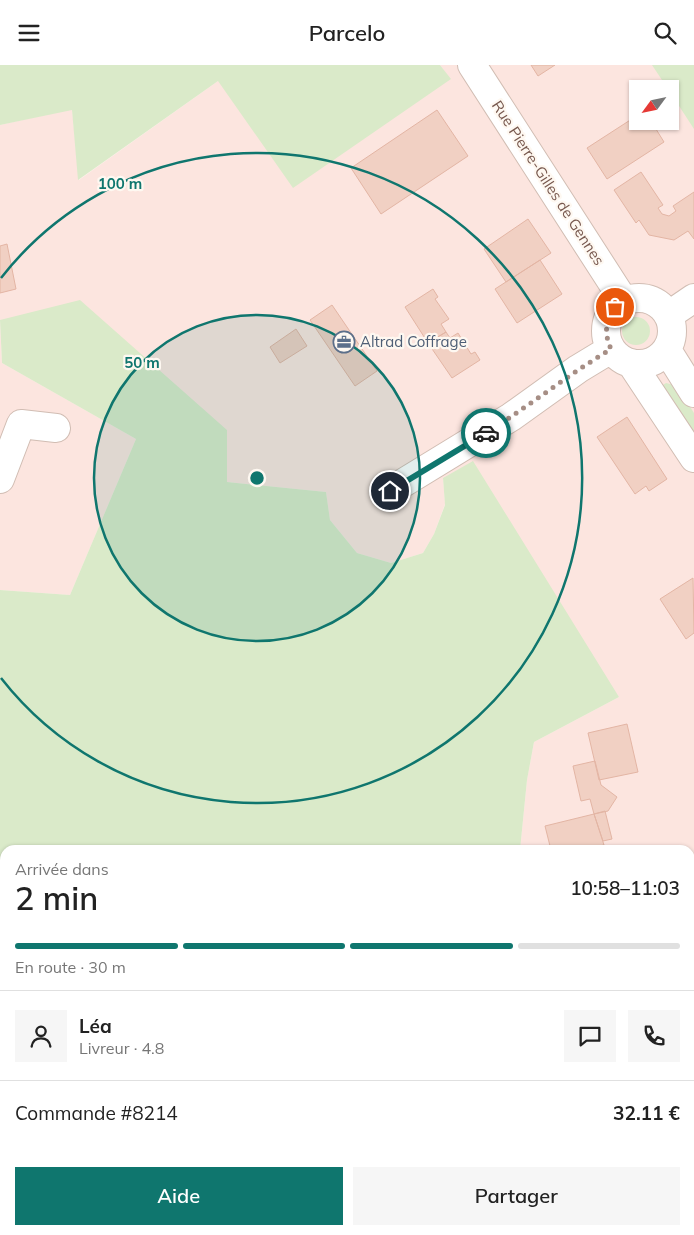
<!DOCTYPE html>
<html lang="fr">
<meta charset="utf-8">
<style>
:root{--surface:#fff;--page:#f6f6f6;--text:#222;--muted:#767676;--line:#e0e0e0;--accent:#0f766e}
body{margin:0;font-family:Mulish,sans-serif;background:var(--page);color:var(--text);height:100vh;display:flex;flex-direction:column;font-size:19px;white-space:nowrap}
*{box-sizing:border-box;margin:0}
p{font-size:16px;color:var(--muted)}
.icon{flex:none;width:28px;height:28px;fill:none;stroke:currentColor;stroke-width:2;stroke-linecap:round;stroke-linejoin:round}
.map{position:relative;flex:1;overflow:hidden}
.panel{position:absolute;left:0px;top:780px;width:695px;height:390px;display:flex;flex-direction:column;background:var(--surface);border-radius:15px 15px 0 0;box-shadow:0 1px 4px #0004}
.panel>*{flex:none}
.needle{width:32px;rotate:237deg}
.fabs{position:absolute;left:629px;top:15px;display:grid;gap:10px}
.fabs a{display:grid;place-items:center;width:50px;height:50px;border-radius:0px;background:var(--surface);box-shadow:0 1px 4px #0004;font-size:25px}
.pin{position:absolute;display:grid;place-items:center;width:42px;height:42px;color:#fff;margin:-21px;border:2px solid #fff;border-radius:50%;box-shadow:0 1px 5px #0007}
.courier{position:absolute;display:grid;place-items:center;width:50px;height:50px;margin:-25px;border:4px solid #0f766e;border-radius:50%;background:#fff;color:#222;box-shadow:0 1px 6px #0007}
.summary em{font-style:normal;font-weight:600}
.summary div{display:flex;flex-direction:column-reverse}
.summary{display:flex;align-items:center;justify-content:space-between;height:85px;padding:0 15px}
h1{font-size:32px;font-weight:600;line-height:38px}
.bar{display:grid;grid-template-columns:repeat(4,1fr);gap:8px 5px;align-content:center;height:60px;padding:0 15px}
.bar i{height:6px;border-radius:4px;background:var(--line)}
.bar .on{background:var(--accent)}
.bar p{grid-column:span 4}
.line{display:flex;align-items:center;gap:12px;padding:0 15px;border-top:1px solid var(--line)}
.line div{flex:1}
.round{display:grid;place-items:center;flex:none;width:52px;height:52px;border-radius:0px;background:var(--page)}
.button{display:flex;gap:10px;margin-top:auto;padding:10px 15px}
.button a{flex:1;height:58px;border-radius:0px;background:var(--accent);color:#fff;font-size:20px;font-weight:600;line-height:58px;text-align:center}
.button a+a{background:var(--page);color:var(--text)}
header{display:flex;justify-content:space-between;align-items:center;height:65px;padding:0 15px;background:var(--surface);font-size:22px;font-weight:600}
.map>svg:first-child{display:block}
.commercial{fill:#fce5df;fill-rule:evenodd}
.green{fill:#daeac9}
.building{fill:#f1d0c3;stroke:#e3b5a4}
.lines{fill:none;stroke-linecap:round;stroke-linejoin:round}
.minor-casing{stroke:#d1bdb3;stroke-width:30}
.minor{stroke:#fff;stroke-width:28}
.done{stroke:#a68e85;stroke-width:5;stroke-dasharray:0 9}
.route{stroke:#0f766e;stroke-width:6}
.ring{fill:none;stroke:#0f766e;stroke-width:2.5}
.labels{text-anchor:middle;stroke-width:4.5;stroke-linejoin:round;paint-order:stroke}
.street-label{font-size:15px;fill:#77584e;stroke:#fef8f1}
.service-label{font-size:15px;fill:#4e5e75;stroke:#fef8f1;text-anchor:start}
.centre{fill:#0f766e;stroke:#fef8f1;stroke-width:2.5}
.ring-label{font-size:15px;text-anchor:middle;font-weight:bold;fill:#0f766e;stroke:#fef8f1;stroke-width:4.5;stroke-linejoin:round;paint-order:stroke}
</style>
<header><svg class="icon" aria-label="menu" viewBox="0 0 24 24"><path d="M4 6h16M4 12h16M4 18h16"/></svg>Parcelo<svg class="icon" aria-label="search" viewBox="0 0 24 24"><circle cx="10" cy="10" r="6"/><path d="M15 15l6 6"/></svg></header>
<div class="map">
<svg width="694" height="1170" viewBox="0 0 694 1170">
<rect width="100%" height="100%" fill="#fcf3eb"/>
<path class="commercial" d="M440,0H694V814L690,815V785H520L527,715L534,677L619,632L443,413L445,439L434,469L423,488L391,498L357,488L330,455L326,427L227,417L0,255L2,298L136,374L70,530L0,525V60L72,44L79,115L218,16L450,14ZM638,24H670V56H638Z"/>
<path class="green" d="M0,0H440L451,14L293,123L218,16L78,115L72,45L0,60Z
M652,0H694V64L670,27V24H668Z
M80,235L227,365V417L326,427L330,455L357,488L391,498L423,488L434,469L445,440L443,413L473,396L619,632L534,677L527,715L520,785H5V1165H690V815L694,814V1170H0V525L70,530L136,374L2,298L0,255Z
M622 266a14 14 0 1 1 28 0a14 14 0 1 1-28 0Z
M666,318L674,320L681,328L694,348V382L660,322Z"/>
<path class="building" d="M531,0H555L538,11Z
M437,45L468,91L381,149L351,103Z
M638,50V56H651L664,77L607,114L587,83Z
M641,107L663,140L658,143L662,149L669,151L676,146L673,141L694,127V174L688,166L674,175L649,170L639,155L636,158L614,125Z
M528,154L551,188L506,217L484,184Z
M7,179L16,224L0,228V181Z
M540,195L562,229L517,258L495,224Z
M433,224L438,232L435,234L449,254L441,259L446,267L428,278L405,242Z
M332,240L377,306L355,321L310,255Z
M296,264L307,281L280,298L270,282Z
M446,267L450,273L458,268L471,289L475,287L480,295L452,313L428,278Z
M627,352L667,414L649,426L646,421L635,429L597,372Z
M693,513L694,568L686,574L660,534Z
M627,659L638,707L599,715L588,668Z
M595,696L601,720L617,732L608,746L594,749L590,734L581,736L573,701Z
M605,746L612,774L603,776L594,749Z
M594,749L604,780L586,784V781L570,785H551L545,761Z"/>
<g class="lines">
<g class="minor-casing">
<path id="minor" d="M472,0L624,236
M606 266a33 33 0 1 1 66 0a33 33 0 1 1-66 0Z
M669,250L694,233
M667,285L694,328
M631,298L694,393
M0,414L21,359L56,363
M390,426L511,352L578,304L611,284
M690,891H694
M0,1048L5,1046
M0,1078L5,1073"/>
</g>
<use href="#minor" class="minor"/>
</g>
<g class="lines">
<path class="done" d="M486,368C529,341 568,310 611,284C604,268 605,257 615,242"/>
<path class="route" d="M390,426L486,368"/>
</g>
<circle cx="257" cy="413" r="163" fill="#0f766e" fill-opacity=".12"/>
<g class="ring">
<circle cx="257" cy="413" r="163"/>
<path d="M1 213A325 325 0 1 1 1 613"/>
</g>
<defs>
<g id="office-ring" transform="scale(1.125)"><circle r="9.5" fill="#fef8f1" stroke="#5c6f8a" stroke-width="1.5"/><path d="M-6-3h4V-5.5h4V-3h4V5H-6ZM-1-4.5V-3h2v-1.5ZM-6 0V1H6V0Z" fill="#5c6f8a"/></g>
</defs>
<g fill-rule="evenodd">
<use href="#office-ring" x="344" y="277"/>
</g>
<g class="labels">
<g class="street-label">
<text transform="translate(548 118) rotate(57)" y="5">Rue Pierre-Gilles de Gennes</text>
</g>
<g class="service-label">
<text x="360" y="282">Altrad Coffrage</text>
</g>
</g>
<circle cx="257" cy="413" r="8" class="centre"/>
<g class="ring-label">
<text x="120" y="124">100 m</text>
<text x="142" y="303">50 m</text>
</g>
</svg>
<div class="fabs">
<a><svg class="needle" viewBox="-14 -14 28 28"><path d="M0-13l5 13h-10z" fill="#e53935"/><path d="M0 13l5-13h-10z" fill="#767676"/></svg></a>
</div>
<div class="pin" style="left:615px;top:242px;background:#ea580c"><svg class="icon" aria-label="bag" viewBox="0 0 24 24"><path d="M5 8h14l-1 12H6zM9 8a3 3 0 0 1 6 0"/></svg></div>
<div class="pin" style="left:390px;top:426px;background:#1f2937"><svg class="icon" aria-label="home" viewBox="0 0 24 24"><path d="M3 11l9-7 9 7M6 9v11h12V9"/></svg></div>
<div class="courier" style="left:486px;top:368px"><svg class="icon" aria-label="car" viewBox="0 0 24 24"><path d="M5 17H2v-5l4-1 3-4h7l3 4 3 1v5h-3M9 17h6M6 11h13"/><circle cx="7" cy="17" r="2"/><circle cx="17" cy="17" r="2"/></svg></div>
<section class="panel">
<div class="summary"><div><h1>2 min</h1><p>Arrivée dans</p></div><em>10:58–11:03</em></div>
<div class="bar"><i class="on"></i><i class="on"></i><i class="on"></i><i></i><p>En route · 30 m</p></div>
<div class="line" style="height:90px"><a class="round"><svg class="icon" aria-label="person" viewBox="0 0 24 24"><circle cx="12" cy="8" r="4"/><path d="M4 21q1-7 8-7t8 7"/></svg></a><div><b>Léa</b><p>Livreur · 4.8</p></div><a class="round"><svg class="icon" aria-label="chat" viewBox="0 0 24 24"><path d="M4 5h16v11H9l-5 4z"/></svg></a><a class="round"><svg class="icon" aria-label="phone" viewBox="0 0 24 24"><path d="M5 4h4l2 5-3 2q2 4 5 5l2-3 5 2v4C11 20 4 13 5 4z"/></svg></a></div>
<div class="line" style="height:65px"><div>Commande #8214</div><b>32.11 €</b></div>
<div class="button"><a>Aide</a><a>Partager</a></div>
</section>
</div>
